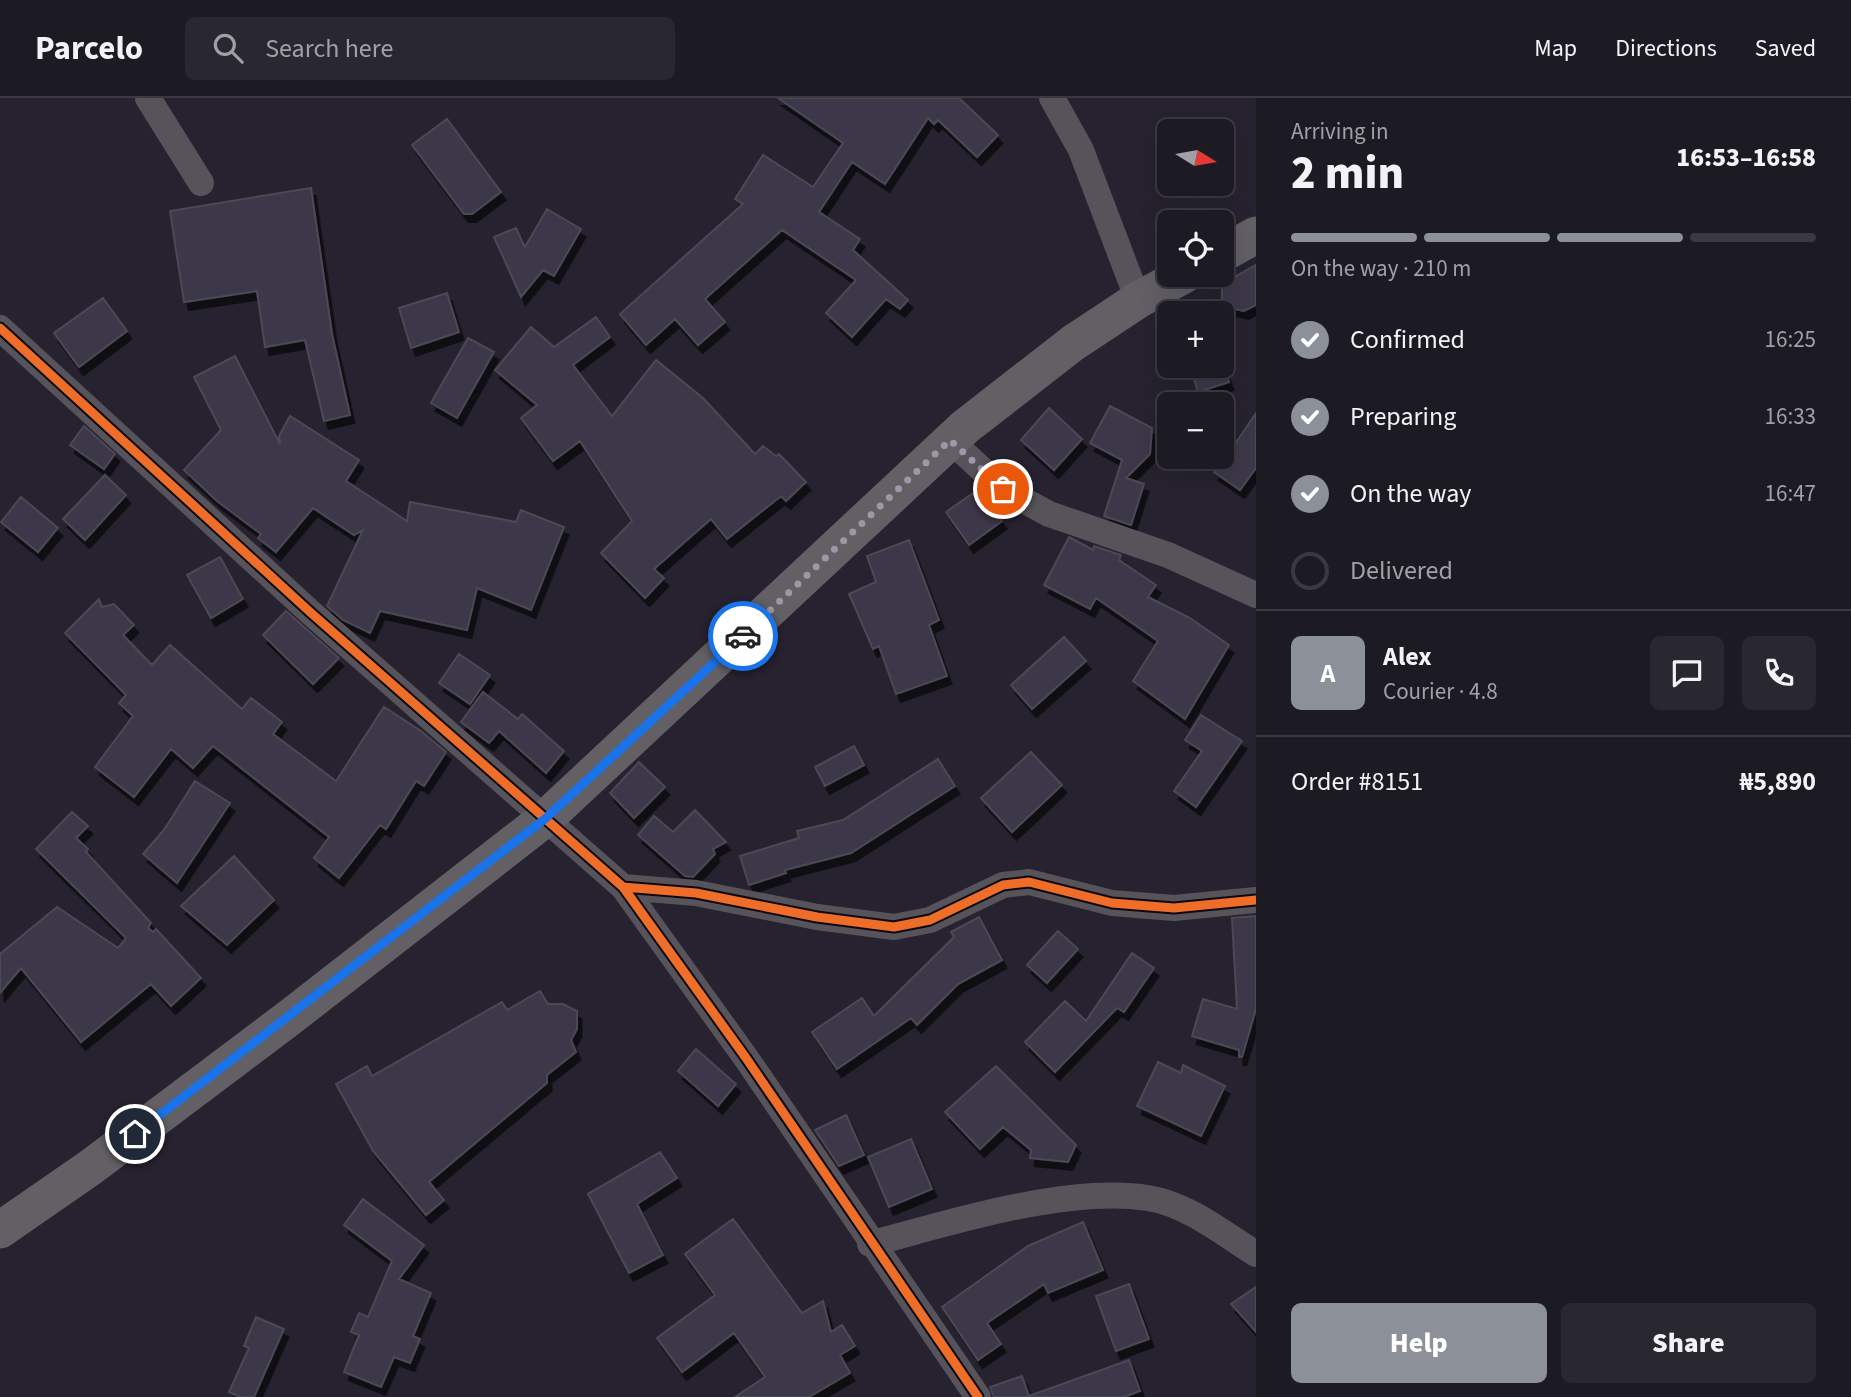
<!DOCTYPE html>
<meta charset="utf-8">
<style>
:root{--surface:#1c1a23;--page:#292730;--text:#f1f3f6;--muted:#a0a1a6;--line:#3a3841;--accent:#8c9099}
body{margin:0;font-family:"Source Sans 3",sans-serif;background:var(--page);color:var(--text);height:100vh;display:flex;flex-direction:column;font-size:26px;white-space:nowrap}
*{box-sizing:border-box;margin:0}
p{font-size:23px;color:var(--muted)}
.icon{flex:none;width:38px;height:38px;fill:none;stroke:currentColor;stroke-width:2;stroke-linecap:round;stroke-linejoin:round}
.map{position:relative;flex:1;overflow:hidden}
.drawer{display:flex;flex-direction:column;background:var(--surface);width:595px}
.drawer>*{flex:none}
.needle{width:46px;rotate:101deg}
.tools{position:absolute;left:1157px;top:21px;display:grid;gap:14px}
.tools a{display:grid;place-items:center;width:77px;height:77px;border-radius:10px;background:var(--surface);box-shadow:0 7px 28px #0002,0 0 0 2px var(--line);font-size:35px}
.pin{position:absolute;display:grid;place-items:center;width:60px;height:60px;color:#fff;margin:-30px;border:4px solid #fff;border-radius:50%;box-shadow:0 2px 7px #0007}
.courier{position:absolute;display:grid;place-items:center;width:70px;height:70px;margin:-35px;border:5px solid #1a73e8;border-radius:50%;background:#fff;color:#222;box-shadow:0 2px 9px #0007}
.summary em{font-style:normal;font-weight:800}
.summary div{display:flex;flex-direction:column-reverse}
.summary{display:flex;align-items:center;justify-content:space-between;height:119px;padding:0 35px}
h1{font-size:46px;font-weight:800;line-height:52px}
.bar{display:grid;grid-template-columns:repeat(4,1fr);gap:10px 7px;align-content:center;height:84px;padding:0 35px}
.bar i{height:9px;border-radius:5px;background:var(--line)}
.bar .current{background:var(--accent)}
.bar p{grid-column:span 4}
.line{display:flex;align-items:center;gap:18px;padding:0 35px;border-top:2px solid var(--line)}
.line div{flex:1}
.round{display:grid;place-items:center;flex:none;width:74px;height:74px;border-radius:10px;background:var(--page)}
ol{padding:0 35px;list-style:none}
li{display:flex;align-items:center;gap:21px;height:77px}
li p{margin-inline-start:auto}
li .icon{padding:7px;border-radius:50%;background:var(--accent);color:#fff;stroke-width:4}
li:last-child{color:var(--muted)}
li i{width:38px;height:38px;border:4px solid var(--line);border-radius:50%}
.cta{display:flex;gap:14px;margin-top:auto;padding:14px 35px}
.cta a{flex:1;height:80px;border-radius:10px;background:var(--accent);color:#fff;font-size:28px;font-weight:800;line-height:80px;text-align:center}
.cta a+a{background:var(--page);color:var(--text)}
header{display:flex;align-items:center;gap:42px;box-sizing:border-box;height:98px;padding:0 35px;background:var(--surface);border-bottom:2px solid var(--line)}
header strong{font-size:33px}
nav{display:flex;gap:38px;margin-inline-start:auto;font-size:24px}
.search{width:490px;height:63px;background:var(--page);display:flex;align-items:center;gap:18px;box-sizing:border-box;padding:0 24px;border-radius:10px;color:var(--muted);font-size:26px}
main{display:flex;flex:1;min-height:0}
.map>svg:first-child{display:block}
.building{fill:#3e374a;stroke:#4b4853;stroke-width:2;filter:url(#shadow)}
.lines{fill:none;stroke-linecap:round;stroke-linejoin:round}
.minor{stroke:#56545a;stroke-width:26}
.secondary{stroke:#625f65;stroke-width:37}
.cycleway-casing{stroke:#0d0a14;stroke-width:13}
.cycleway{stroke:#ee6e29;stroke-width:9}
.done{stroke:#9d98a7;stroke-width:7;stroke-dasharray:0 12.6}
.route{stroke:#1a73e8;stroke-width:9}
</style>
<header>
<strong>Parcelo</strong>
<div class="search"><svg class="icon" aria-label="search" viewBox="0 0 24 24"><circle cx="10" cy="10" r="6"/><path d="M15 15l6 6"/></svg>Search here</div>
<nav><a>Map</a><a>Directions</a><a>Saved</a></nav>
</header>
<main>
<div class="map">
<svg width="1256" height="1299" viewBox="0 0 1256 1299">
<defs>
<filter id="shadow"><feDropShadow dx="4.5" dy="8" stdDeviation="0" flood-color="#0009"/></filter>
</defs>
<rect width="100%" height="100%" fill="#26222f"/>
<path class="building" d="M778,0H959L998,37L977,59L938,22L934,26L928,20L885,86L852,64L819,114L860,141L853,152L908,202L900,211L886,201L852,239L826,215L856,182L782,132L705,201L725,224L698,247L675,221L646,247L620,216L743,106L735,101L763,57L813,89L843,45Z
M447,21L501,94L472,116H464L412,47Z
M311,90L332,236L350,317L324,323L305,242L265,249L257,193L184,204L170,113Z
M547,111L581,131L554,178L543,172L521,199L494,139L516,130L525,149Z
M1256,167V207L1244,213L1222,208V186Z
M447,195L459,234L411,250L399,210Z
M103,200L127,233L79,269L54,235Z
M596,219L610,239L573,267L612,318L656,262L703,300L755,356L763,348L776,358L779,356L806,384L786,403L781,398L727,441L711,421L654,471L664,480L645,500L601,455L632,423L580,343L553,363L521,320L537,307L495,272L531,229L554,249Z
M468,240L494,254L457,320L431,305Z
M235,258L280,346L279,338L290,318L359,362L346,383L407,423L410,404L516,424L521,412L564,429L531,512L477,490L467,532L380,513L370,535L343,522L327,508L363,432L354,437L313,410L276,454L258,440L261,436L217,403L184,372L221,332L194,279Z
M1190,268H1223L1229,284L1198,294Z
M1110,308L1152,330L1150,356L1126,380L1144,386L1131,427L1104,418L1122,362L1090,345Z
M1049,310L1082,341L1054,372L1021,342Z
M1256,315V370L1240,392L1214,374L1222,364V325L1235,346Z
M84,328L115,356L104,371L70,347Z
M105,377L126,397L85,442L63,421Z
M979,391L1002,423L969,447L946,414Z
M21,399L58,430L38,454L1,424Z
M1069,439L1093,452L1094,448L1121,457L1119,462L1156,487L1148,499L1190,520L1229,547L1185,621L1133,583L1158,543L1096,500L1090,511L1044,487Z
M909,442L939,522L929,527L947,578L896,596L879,548L873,551L849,496L876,484L867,458Z
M220,459L243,501L211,520L187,477Z
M99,501L102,509L114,506L134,527L123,537L152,567L170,547L242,611L251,600L282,624L273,636L336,683L384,609L421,633L446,654L424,688L416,683L386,731L380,727L339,780L314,760L329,739L213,648L193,670L171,651L134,699L95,669L133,618L119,605L126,597L65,535Z
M286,513L339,560L313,586L263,537Z
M1064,539L1086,563L1032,611L1011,587Z
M459,556L490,577L470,606L439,585Z
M483,594L518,621L522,616L564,653L546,675L499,633L489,645L461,624Z
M1201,617L1242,643L1196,709L1174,693L1202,653L1185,642Z
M854,648L864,667L825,688L815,669Z
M1031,654L1062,687L1012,734L981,700Z
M938,661L955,688L851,755L785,772L786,775L749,787L740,758L799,740L797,733L843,722Z
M639,664L665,689L634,720L610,695Z
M195,683L230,705L177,785L143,756L164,732Z
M695,712L726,744L713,751L715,756L693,779L685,778L638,737L654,718L673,734Z
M72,714L88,728L76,740L88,751L86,754L151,825L148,830L153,834L156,831L201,880L171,908L151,886L81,944L21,870L0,895V856L57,809L118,850L126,840L36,751Z
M234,758L274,802L227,847L181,808Z
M1256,818V911L1242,959H1239V952L1192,938L1203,901L1237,911L1232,820Z
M979,819L1002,862L958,886L917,927L911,920L837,971L812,934L862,900L874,918L954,839L951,834Z
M1058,833L1078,851L1047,885L1027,867Z
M1132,855L1154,870L1124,914L1117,910L1055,974L1025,944L1065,903L1086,923Z
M540,893L548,906H563L577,913V931L571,942L576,954L547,977V985L429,1084L444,1102L426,1117L373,1053L336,986L367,968L372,978L502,904L507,912Z
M696,951L736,986L718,1008L678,973Z
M1158,964L1181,975L1183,967L1225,988L1201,1038L1137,1008Z
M996,968L1076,1047L1068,1064L1030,1060L1031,1052L1003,1029L980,1051L945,1014Z
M846,1017L864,1057L839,1068L815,1032Z
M911,1041L932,1091L889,1109L868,1059Z
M660,1054L677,1080L637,1106L663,1157L629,1175L588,1096Z
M363,1101L424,1147L399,1181L431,1195L413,1238L420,1241L410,1265L394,1259L381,1289L344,1274L359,1237L351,1234L359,1215L368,1219L392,1163L344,1127Z
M733,1121L802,1215L823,1203L831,1234L842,1227L855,1248L840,1257L850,1275L809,1299H735L765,1279L734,1235L682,1274L657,1240L715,1197L685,1156Z
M1083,1124L1103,1172L1048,1195L1044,1186L987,1225L1001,1246L978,1262L942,1209L1028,1148Z
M1129,1186L1149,1241L1116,1253L1096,1198Z
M1256,1189V1234L1231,1206Z
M256,1219L284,1231L254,1299H240L229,1294L249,1250L244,1248Z
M1129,1262L1140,1293L1124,1299H994L990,1289L1022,1278L1029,1298Z"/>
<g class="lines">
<path class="minor" d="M148,0L201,85
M1052,0L1081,52L1138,202
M0,230L310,514L623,789L746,960L978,1299
M950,342L1003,391L1049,416L1168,457L1256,497
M623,789L696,795L817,819L894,829L930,822L1003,787L1029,784L1112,805L1174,810L1256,802
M870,1146C949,1125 1068,1087 1148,1100C1187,1106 1223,1135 1256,1156"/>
<path class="secondary" d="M1222,156L1256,137
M0,1132L91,1069L289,920L546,720L965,329L1073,245L1138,202L1184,177"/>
<g class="cycleway-casing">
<path id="cycleway" d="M0,230L310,514L623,789L746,960L978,1299
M623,789L696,795L817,819L894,829L930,822L1003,787L1029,784L1112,805L1174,810L1256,802"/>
</g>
<use href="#cycleway" class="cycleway"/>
</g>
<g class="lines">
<path class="done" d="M743,538L950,342L1003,391"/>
<path class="route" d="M135,1036L546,720L743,538"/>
</g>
</svg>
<div class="tools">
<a><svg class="needle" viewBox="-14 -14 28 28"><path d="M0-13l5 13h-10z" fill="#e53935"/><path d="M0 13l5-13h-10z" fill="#a0a1a6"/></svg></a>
<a><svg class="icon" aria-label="locate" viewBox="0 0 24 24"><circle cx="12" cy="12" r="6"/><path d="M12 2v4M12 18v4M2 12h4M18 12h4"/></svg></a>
<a>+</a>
<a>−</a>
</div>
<div class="pin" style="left:1003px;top:391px;background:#ea580c"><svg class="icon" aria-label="bag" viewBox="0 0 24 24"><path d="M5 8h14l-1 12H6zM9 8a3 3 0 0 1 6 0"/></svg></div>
<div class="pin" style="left:135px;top:1036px;background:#1f2937"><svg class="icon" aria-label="home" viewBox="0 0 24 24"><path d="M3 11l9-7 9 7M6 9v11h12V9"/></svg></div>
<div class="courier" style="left:743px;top:538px"><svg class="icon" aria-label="car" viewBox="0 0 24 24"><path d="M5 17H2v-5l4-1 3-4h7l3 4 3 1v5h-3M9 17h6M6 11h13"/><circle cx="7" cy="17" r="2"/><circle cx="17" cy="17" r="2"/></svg></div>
</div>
<section class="drawer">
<div class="summary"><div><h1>2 min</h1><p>Arriving in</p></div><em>16:53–16:58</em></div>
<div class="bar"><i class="current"></i><i class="current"></i><i class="current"></i><i></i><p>On the way · 210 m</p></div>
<ol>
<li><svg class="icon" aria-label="check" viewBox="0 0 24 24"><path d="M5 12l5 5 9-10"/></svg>Confirmed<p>16:25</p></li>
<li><svg class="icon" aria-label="check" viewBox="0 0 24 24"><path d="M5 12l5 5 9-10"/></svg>Preparing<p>16:33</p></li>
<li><svg class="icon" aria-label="check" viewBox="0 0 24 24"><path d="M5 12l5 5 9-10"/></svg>On the way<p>16:47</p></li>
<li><i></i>Delivered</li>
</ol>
<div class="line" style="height:126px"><b class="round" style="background:var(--accent);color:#fff">A</b><div><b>Alex</b><p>Courier · 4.8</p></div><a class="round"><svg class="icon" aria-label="chat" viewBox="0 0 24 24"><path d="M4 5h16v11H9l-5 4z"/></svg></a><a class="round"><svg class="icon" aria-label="phone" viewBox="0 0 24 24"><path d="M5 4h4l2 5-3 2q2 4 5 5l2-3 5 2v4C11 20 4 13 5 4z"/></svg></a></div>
<div class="line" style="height:91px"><div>Order #8151</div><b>₦5,890</b></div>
<div class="cta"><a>Help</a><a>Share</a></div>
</section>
</main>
